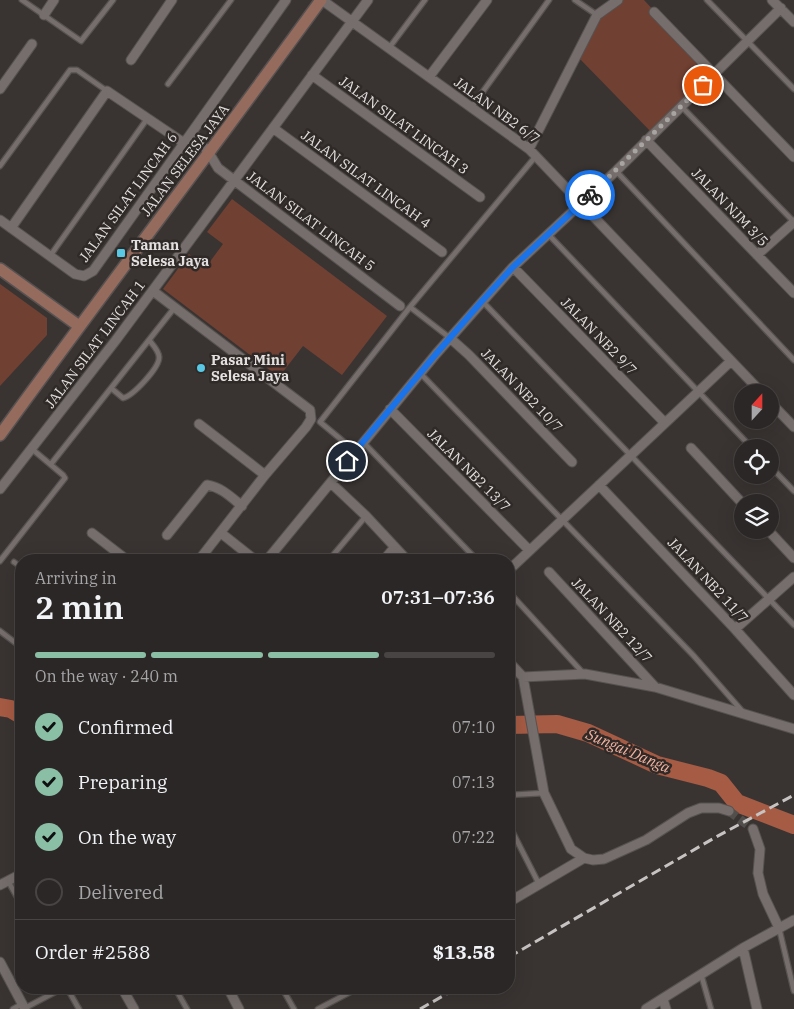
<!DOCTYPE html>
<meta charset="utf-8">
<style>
:root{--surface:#2b2726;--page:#332f2e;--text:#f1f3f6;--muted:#a6a5a7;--line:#474443;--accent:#8abfa5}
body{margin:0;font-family:"IBM Plex Serif",serif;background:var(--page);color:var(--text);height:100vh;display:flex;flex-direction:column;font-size:19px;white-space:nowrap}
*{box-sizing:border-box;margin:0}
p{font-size:16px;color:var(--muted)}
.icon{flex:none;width:28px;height:28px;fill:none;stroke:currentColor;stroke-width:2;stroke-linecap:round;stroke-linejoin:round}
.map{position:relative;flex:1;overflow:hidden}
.side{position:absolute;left:15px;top:554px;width:500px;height:440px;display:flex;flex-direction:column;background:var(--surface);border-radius:20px;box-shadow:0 5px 20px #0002,0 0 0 1px var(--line)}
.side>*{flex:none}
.needle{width:32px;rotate:21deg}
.tools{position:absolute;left:734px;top:384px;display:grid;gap:10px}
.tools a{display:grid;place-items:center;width:45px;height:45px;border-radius:50%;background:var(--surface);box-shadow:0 5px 20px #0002,0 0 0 1px var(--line);font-size:25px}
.pin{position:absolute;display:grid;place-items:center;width:42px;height:42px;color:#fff;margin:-21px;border:2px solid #fff;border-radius:50%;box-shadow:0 1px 5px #0007}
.courier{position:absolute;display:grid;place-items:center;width:50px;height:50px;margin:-25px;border:4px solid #1a73e8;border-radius:50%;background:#fff;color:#222;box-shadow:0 1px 6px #0007}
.headline em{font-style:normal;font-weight:600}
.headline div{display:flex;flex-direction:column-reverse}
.headline{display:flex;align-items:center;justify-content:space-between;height:85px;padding:0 20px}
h1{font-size:32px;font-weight:600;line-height:38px}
.bar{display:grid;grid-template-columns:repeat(4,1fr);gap:8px 5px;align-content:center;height:60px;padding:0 20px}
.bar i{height:6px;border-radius:4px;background:var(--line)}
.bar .selected{background:var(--accent)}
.bar p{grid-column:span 4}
.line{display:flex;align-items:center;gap:12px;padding:0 20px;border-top:1px solid var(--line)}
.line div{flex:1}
ol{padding:0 20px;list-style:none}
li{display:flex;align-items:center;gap:15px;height:55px}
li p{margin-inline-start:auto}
li .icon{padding:5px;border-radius:50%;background:var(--accent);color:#111;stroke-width:4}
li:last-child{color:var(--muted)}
li i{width:28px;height:28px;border:2px solid var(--line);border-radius:50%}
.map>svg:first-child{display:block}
.green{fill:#704032}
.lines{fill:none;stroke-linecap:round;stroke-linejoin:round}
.river{stroke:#a65b44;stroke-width:18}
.street-tunnel{stroke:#524e4c;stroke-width:9;stroke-dasharray:9 4.5;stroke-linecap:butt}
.lane-casing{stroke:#575251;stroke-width:7}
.street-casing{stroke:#575251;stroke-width:11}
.secondary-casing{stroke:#575251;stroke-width:14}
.lane{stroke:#756e6c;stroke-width:4.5}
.street{stroke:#756e6c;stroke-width:9}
.secondary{stroke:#956b5e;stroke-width:11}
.rail{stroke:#c6c3c2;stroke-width:3;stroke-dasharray:10 5;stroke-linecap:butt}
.done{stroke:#a8a4a2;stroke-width:5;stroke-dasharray:0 9}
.route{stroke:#1a73e8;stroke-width:6}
.poi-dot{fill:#59c8e5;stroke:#2f2a28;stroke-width:2}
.labels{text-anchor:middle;stroke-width:5;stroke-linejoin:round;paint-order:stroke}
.street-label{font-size:14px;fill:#e3e0df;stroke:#2f2a28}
.poi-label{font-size:14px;font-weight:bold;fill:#e3e0df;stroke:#2f2a28;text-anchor:start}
.water-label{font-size:15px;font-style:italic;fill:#f4b39f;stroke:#2f2a28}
</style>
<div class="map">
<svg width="794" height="1009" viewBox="0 0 794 1009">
<rect width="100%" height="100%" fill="#393432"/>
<path class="green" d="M620,0H644L715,77L654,135L579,58L598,14Z
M232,199L387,316L342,375L303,346L279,377L163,289L189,254L206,267L223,244L207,232Z
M0,284L47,318V335L0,386Z"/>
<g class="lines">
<path class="river" d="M0,707L11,709L21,715
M509,725L557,724L588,733L657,765L708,778L721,783L737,803L794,825"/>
<path class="street-tunnel" d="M729,811L753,829"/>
<g class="lane-casing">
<path id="lane" d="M22,0L81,41L113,0
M575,0L597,15
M707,0L794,89
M389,48L425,0
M168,84L231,0
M682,107L794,222
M471,108L549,0
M0,166L70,70H77L107,91
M616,171L794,360
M548,234L752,448
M50,256L147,119
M483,302L794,625
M410,307L450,338
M420,373L693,655L743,712
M111,388L123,398C133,396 160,367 159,357C159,351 153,345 149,340
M363,442L477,560
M355,451L320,422L410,307L536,156
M51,464L175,307
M770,466L794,491
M329,560L366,516
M0,561L65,478L63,475L32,449
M14,562L21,567
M509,592L584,674
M0,631L21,647
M509,795L544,793
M509,825L539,884
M8,881L21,904
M779,928L794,991
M701,974L711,1009
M67,988L79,1009
M175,988L187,1009
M282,988L294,1009
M25,1008L63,988
M13,1009L22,1004
M318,1009L358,988"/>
</g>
<g class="street-casing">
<path id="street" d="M322,0L529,149L761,392
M772,0L794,22
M654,12L794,157
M44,15L54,0
M131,60L172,0
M312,75L480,197
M429,77L487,0
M0,89L32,44
M273,128L442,252
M192,132L209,153L218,168L400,306
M646,140L794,293
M529,149L597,15L618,0
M0,220L75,274L84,276L93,271L286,0
M11,228L107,91L184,143
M757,255L794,222
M513,267L665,423
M153,291L310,410L311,419L306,427L265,475L199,560
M450,338L469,355L572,462
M770,402L794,427
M390,409L529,550
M199,424L265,475
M691,448L742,503
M331,483L366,516L407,560
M599,485L735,629L794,695
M0,489L116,340L368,0
M768,530L794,558
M92,533L127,560
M221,533L255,560
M167,535L207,485C221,487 231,497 242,506
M267,560L436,354L513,267L616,171L781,8
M384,560L394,548
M509,570L731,361
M549,572L655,687
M735,629L794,577
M509,662L523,677
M729,811L719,808H701L688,813L646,840L604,859L593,860L584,858L571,849L544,793L523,677L585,674L655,687L794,729
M753,829L760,849L758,873L763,894L779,928
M0,885L21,874
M509,902L584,858
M743,948L757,1009
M0,962L25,1009
M122,988L134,1009
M228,988L239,1009
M663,999L666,1009
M646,1009L743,948L794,920"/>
</g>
<g class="secondary-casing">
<path id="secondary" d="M0,269L79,326
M0,435C106,289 215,146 321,0"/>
</g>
<use href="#lane" class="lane"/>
<use href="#street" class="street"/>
<use href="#secondary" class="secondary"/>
<path class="rail" d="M509,957L716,837L794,795
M420,1009L457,988"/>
</g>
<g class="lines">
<path class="done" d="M590,195L703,85"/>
<path class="route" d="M347,461L436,354L482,301L513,267L590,195"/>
</g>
<g class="poi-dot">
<rect x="116" y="248" width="10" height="10" rx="2.5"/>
<circle cx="201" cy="368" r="5"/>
</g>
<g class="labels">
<g class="street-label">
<text transform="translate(497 110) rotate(36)" y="5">JALAN NB2 6/7</text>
<text transform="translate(404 125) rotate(36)" y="5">JALAN SILAT LINCAH 3</text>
<text transform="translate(185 160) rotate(-53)" y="5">JALAN SELESA JAYA</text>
<text transform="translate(366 179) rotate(36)" y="5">JALAN SILAT LINCAH 4</text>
<text transform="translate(128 197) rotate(-54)" y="5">JALAN SILAT LINCAH 6</text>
<text transform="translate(730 207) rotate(46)" y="5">JALAN NJM 3/5</text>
<text transform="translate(311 221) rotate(37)" y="5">JALAN SILAT LINCAH 5</text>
<text transform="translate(599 336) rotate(46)" y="5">JALAN NB2 9/7</text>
<text transform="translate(95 344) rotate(-53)" y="5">JALAN SILAT LINCAH 1</text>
<text transform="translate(522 390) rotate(46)" y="5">JALAN NB2 10/7</text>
<text transform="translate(469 470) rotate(45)" y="5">JALAN NB2 13/7</text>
<text transform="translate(708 580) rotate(47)" y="5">JALAN NB2 11/7</text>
<text transform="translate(612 620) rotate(47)" y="5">JALAN NB2 12/7</text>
</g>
<g class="poi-label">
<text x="131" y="250">Taman<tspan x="131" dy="16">Selesa Jaya</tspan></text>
<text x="211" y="365">Pasar Mini<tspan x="211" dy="16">Selesa Jaya</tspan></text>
</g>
<g class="water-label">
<text transform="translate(628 751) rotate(23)" y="5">Sungai Danga</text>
</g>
</g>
</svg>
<div class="tools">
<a><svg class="needle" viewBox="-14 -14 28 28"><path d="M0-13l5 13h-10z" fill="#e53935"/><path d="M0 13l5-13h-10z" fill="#a6a5a7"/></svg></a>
<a><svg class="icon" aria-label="locate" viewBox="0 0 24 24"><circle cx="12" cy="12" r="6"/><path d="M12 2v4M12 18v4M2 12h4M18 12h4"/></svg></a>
<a><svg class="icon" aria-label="layers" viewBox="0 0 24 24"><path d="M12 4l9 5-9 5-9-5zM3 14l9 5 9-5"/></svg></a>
</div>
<div class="pin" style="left:703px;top:85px;background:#ea580c"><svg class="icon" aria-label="bag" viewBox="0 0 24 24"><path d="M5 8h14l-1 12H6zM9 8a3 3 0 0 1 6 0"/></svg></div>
<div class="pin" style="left:347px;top:461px;background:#1f2937"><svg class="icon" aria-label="home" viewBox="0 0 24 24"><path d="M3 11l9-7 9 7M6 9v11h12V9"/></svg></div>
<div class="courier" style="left:590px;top:195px"><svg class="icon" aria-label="bike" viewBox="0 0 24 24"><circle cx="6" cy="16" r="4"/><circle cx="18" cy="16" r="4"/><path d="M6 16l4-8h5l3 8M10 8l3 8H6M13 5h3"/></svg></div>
<section class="side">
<div class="headline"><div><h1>2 min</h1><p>Arriving in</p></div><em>07:31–07:36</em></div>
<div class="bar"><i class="selected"></i><i class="selected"></i><i class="selected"></i><i></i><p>On the way · 240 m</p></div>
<ol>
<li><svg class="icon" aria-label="check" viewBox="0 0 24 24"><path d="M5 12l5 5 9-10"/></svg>Confirmed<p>07:10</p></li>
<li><svg class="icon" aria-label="check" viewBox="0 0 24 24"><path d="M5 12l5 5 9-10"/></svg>Preparing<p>07:13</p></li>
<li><svg class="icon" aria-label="check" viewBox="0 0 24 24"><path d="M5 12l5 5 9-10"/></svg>On the way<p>07:22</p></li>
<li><i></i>Delivered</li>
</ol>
<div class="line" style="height:65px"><div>Order #2588</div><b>$13.58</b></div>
</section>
</div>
